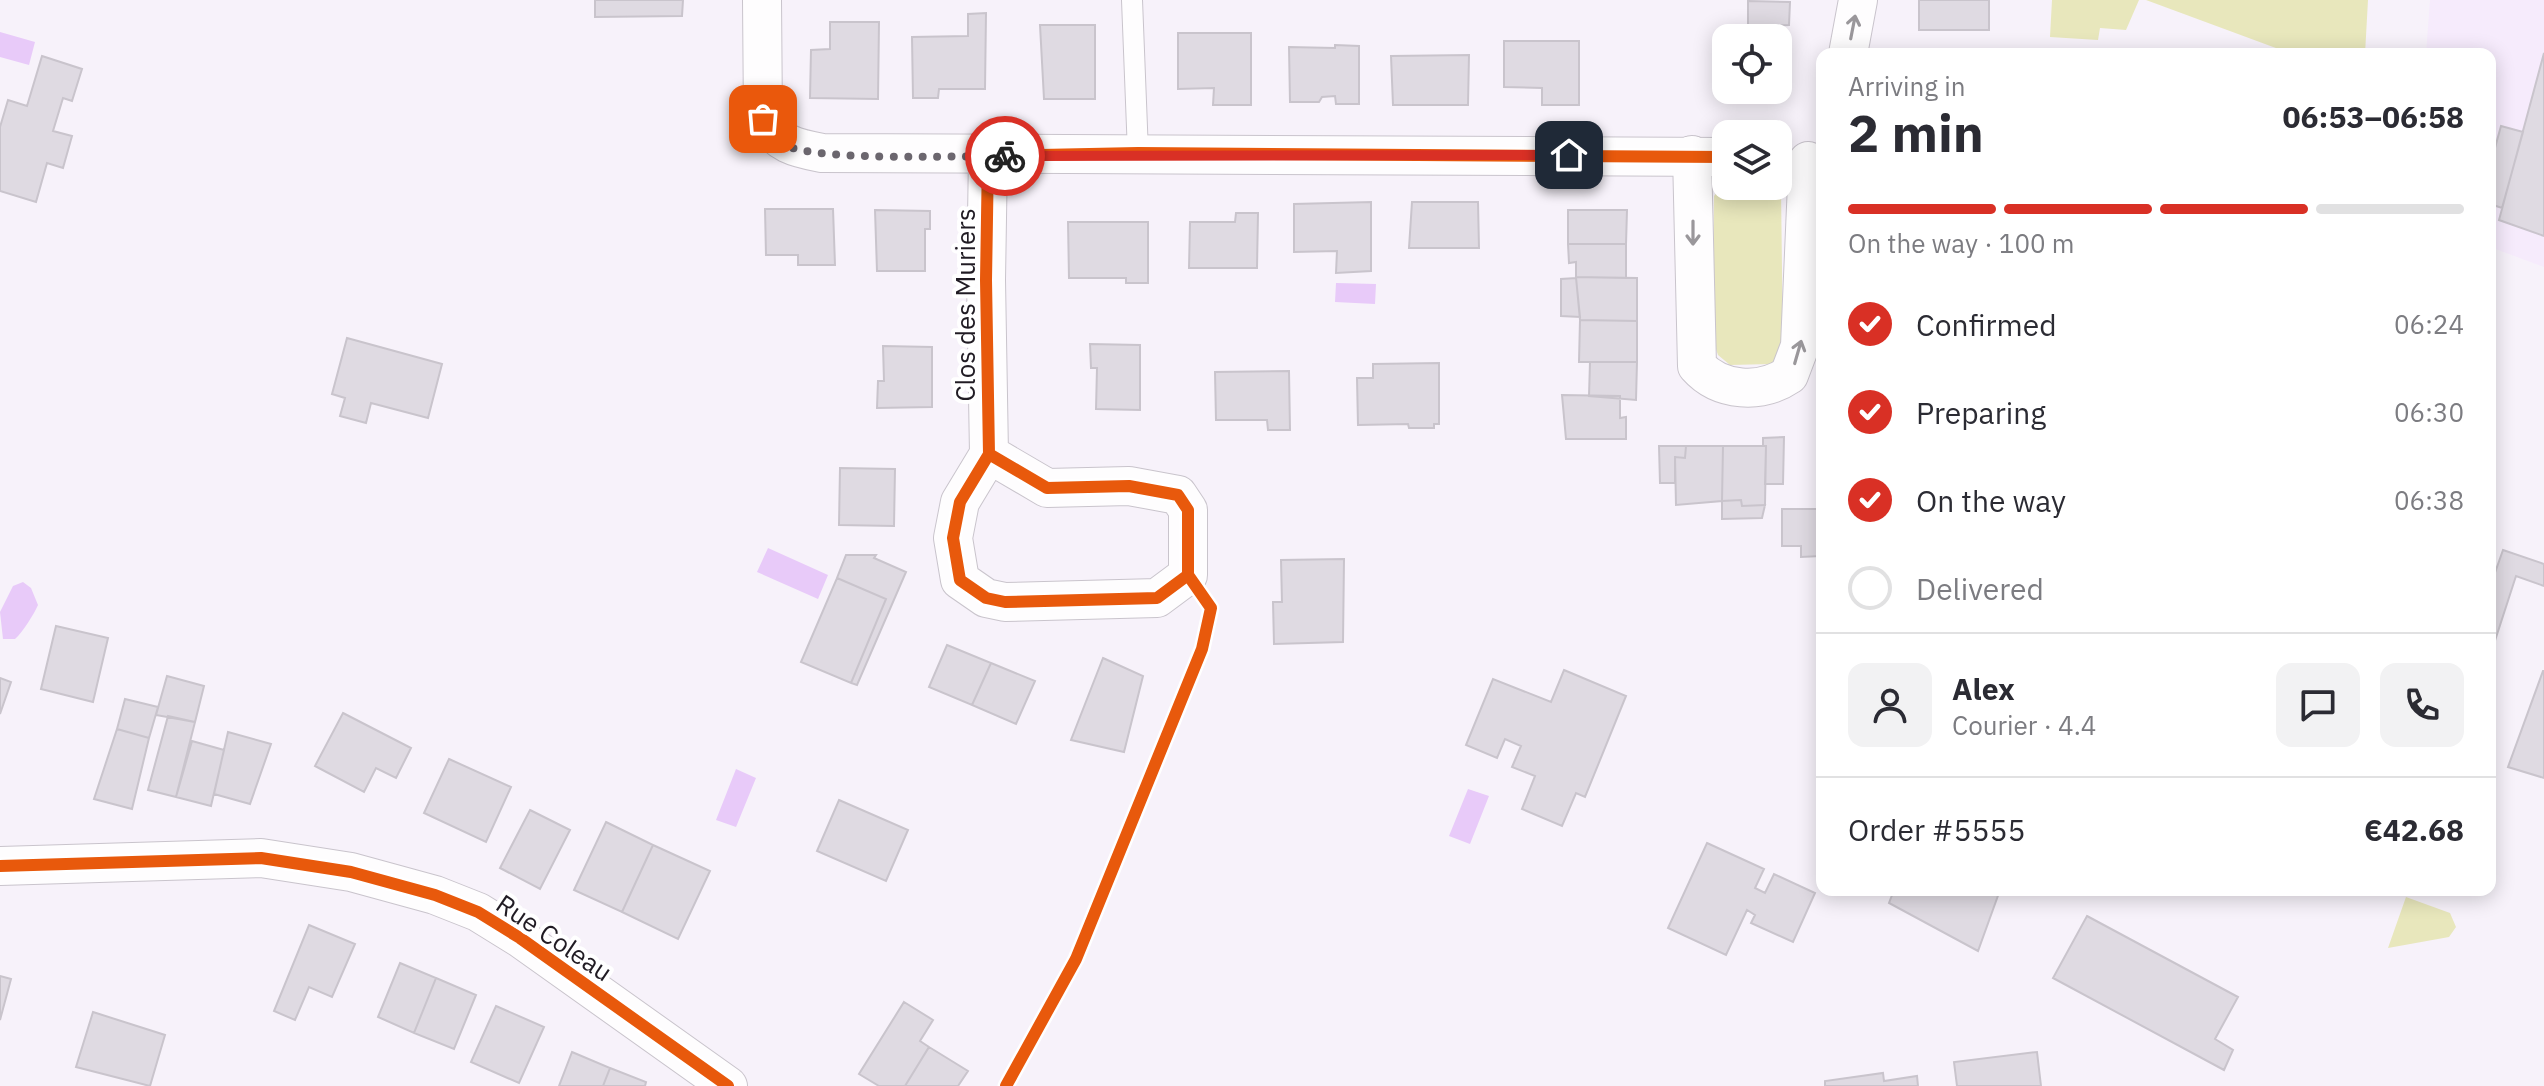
<!DOCTYPE html>
<meta charset="utf-8">
<style>
:root{--surface:#fff;--page:#f2f2f3;--text:#2b2b33;--muted:#7c7c81;--line:#e1e1e2;--accent:#d93025}
body{margin:0;font-family:"IBM Plex Sans",sans-serif;background:var(--page);color:var(--text);height:100vh;display:flex;flex-direction:column;font-size:30px;white-space:nowrap}
*{box-sizing:border-box;margin:0}
p{font-size:26px;color:var(--muted)}
.icon{flex:none;width:44px;height:44px;fill:none;stroke:currentColor;stroke-width:2;stroke-linecap:round;stroke-linejoin:round}
.map{position:relative;flex:1;overflow:hidden}
.sheet{position:absolute;left:1816px;top:48px;width:680px;height:848px;display:flex;flex-direction:column;background:var(--surface);border-radius:16px;box-shadow:0 4px 20px #0003}
.sheet>*{flex:none}
.controls{position:absolute;left:1712px;top:24px;display:grid;gap:16px}
.controls a{display:grid;place-items:center;width:80px;height:80px;border-radius:16px;background:var(--surface);box-shadow:0 4px 20px #0003;font-size:40px}
.pin{position:absolute;display:grid;place-items:center;width:68px;height:68px;color:#fff;margin:-34px;border-radius:16px;box-shadow:0 4px 12px #0006}
.courier{position:absolute;display:grid;place-items:center;width:80px;height:80px;margin:-40px;border:6px solid #d93025;border-radius:50%;background:#fff;color:#222;box-shadow:0 2px 10px #0007}
.headline em{font-style:normal;font-weight:700}
.headline div{display:flex;flex-direction:column-reverse}
.headline{display:flex;align-items:center;justify-content:space-between;height:136px;padding:0 32px}
h1{font-size:52px;font-weight:700;line-height:60px}
.bar{display:grid;grid-template-columns:repeat(4,1fr);gap:12px 8px;align-content:center;height:96px;padding:0 32px}
.bar i{height:10px;border-radius:6px;background:var(--line)}
.bar .active{background:var(--accent)}
.bar p{grid-column:span 4}
.line{display:flex;align-items:center;gap:20px;padding:0 32px;border-top:2px solid var(--line)}
.line div{flex:1}
.round{display:grid;place-items:center;flex:none;width:84px;height:84px;border-radius:16px;background:var(--page)}
ol{padding:0 32px;list-style:none}
li{display:flex;align-items:center;gap:24px;height:88px}
li p{margin-inline-start:auto}
li .icon{padding:8px;border-radius:50%;background:var(--accent);color:#fff;stroke-width:4}
li:last-child{color:var(--muted)}
li i{width:44px;height:44px;border:4px solid var(--line);border-radius:50%}
.map>svg:first-child{display:block}
.built{fill:#f6ebfc}
.green{fill:#e8e7bc}
.water{fill:#e8caf9}
.building{fill:#dfdae2;stroke:#c9c4cc;stroke-width:2}
.lines{fill:none;stroke-linecap:round;stroke-linejoin:round}
.lane-casing{stroke:#c9c4cc;stroke-width:22}
.street-casing{stroke:#c9c4cc;stroke-width:40}
.path{stroke:#d5d3d6;stroke-width:5;stroke-dasharray:6 6;stroke-linecap:butt}
.lane{stroke:#fefdfe;stroke-width:20}
.street{stroke:#fefdfe;stroke-width:38}
.cycleway-casing{stroke:#fff;stroke-width:17}
.cycleway{stroke:#e8590c;stroke-width:12}
.oneway{stroke:#9a979b}
.done{stroke:#6b666e;stroke-width:8;stroke-dasharray:0 14.4}
.route{stroke:#d93025;stroke-width:10}
.labels{text-anchor:middle;stroke-width:8;stroke-linejoin:round;paint-order:stroke}
.street-label{font-size:26px;fill:#201b23;stroke:#fff}
</style>
<div class="map">
<svg width="2544" height="1086" viewBox="0 0 2544 1086">
<rect width="100%" height="100%" fill="#f7f2fa"/>
<path class="built" d="M2430,0H2544V267L2490,247V54H2426Z"/>
<path class="green" d="M2052,0H2139L2126,30L2100,28L2098,40L2050,37Z
M2146,0H2368L2365,54H2292Z
M1726,182V186H1777L1781,190L1783,349L1781,359L1772,364L1730,365L1718,355L1712,337L1714,196Z
M2406,897L2450,913L2456,927L2449,937L2388,948Z"/>
<path class="water" d="M0,32L35,42L29,65L0,57Z
M1336,283L1376,284L1375,304L1335,302Z
M768,548L828,575L818,599L757,572Z
M23,582L31,588L38,605C34,614 23,632 15,639H3L0,612L13,586Z
M736,769L756,778L736,827L716,820Z
M1468,789L1489,796L1470,844L1449,836Z"/>
<path class="building" d="M595,0H683L682,16L595,17Z
M1919,0H1989V30H1919Z
M1748,1L1790,2L1789,25L1748,27Z
M986,13L985,89H939L938,98H913L912,37L968,36V14Z
M830,22H879L878,99L810,98L811,50L830,49Z
M1040,25H1095V99H1044Z
M1178,33H1251V105H1213L1214,88L1178,89Z
M1725,35H1777V38H1726L1724,72Z
M1504,41H1579V105H1542V88L1504,87Z
M1335,45L1359,46V104H1336L1335,96L1322,97L1319,102H1290L1289,47L1335,48Z
M2544,53V236L2499,220Z
M1469,55L1468,105H1393L1391,56Z
M42,56L82,69L72,101L63,98L53,131L72,136L63,168L47,163L36,202L0,191V127L8,100L27,106Z
M2501,126L2523,132L2502,208L2490,204V166Z
M1371,202V271L1336,273L1337,251L1294,252V204Z
M1412,202H1478L1479,248H1409Z
M765,209H833L835,265H798V255H766Z
M875,210L930,211V229H925V271H877Z
M1568,210H1627L1626,244H1568Z
M1236,213H1258L1257,268H1189L1190,222H1235Z
M1068,222H1148V283H1126V278H1069Z
M1568,244H1626V278L1576,277V262L1569,263Z
M1576,277L1637,278V321L1580,320Z
M1576,278L1580,317L1561,316V279Z
M1580,320L1637,321V362H1579Z
M347,338L442,364L428,418L371,403L366,423L340,416L345,398L332,394Z
M1090,344L1140,345V410L1096,409L1097,368H1091Z
M883,346L932,347V407L877,408L878,381H884Z
M1590,362H1637L1636,400L1589,396Z
M1439,363V424H1434V428H1409L1408,424L1358,425L1357,378H1373V364Z
M1289,371L1290,430H1268L1267,420H1216L1215,372Z
M1562,395L1620,396V418L1626,417V439H1566Z
M1784,437L1783,484H1765L1766,446H1763V438Z
M1659,446H1686L1685,458L1675,457V483H1660Z
M1686,446H1723L1722,501L1676,505L1675,457L1685,458Z
M1723,446H1766L1765,505L1742,506L1741,500L1722,501Z
M840,468L895,469L894,526L839,525Z
M1741,500L1742,506L1765,505L1762,518L1722,519V501Z
M1782,509H1822V562L1821,556L1801,557V546H1782Z
M2503,550L2544,564V586L2516,576L2491,653L2490,587Z
M846,555H876L874,558L906,572L857,685L851,683L886,599L837,578Z
M1344,559L1343,642L1274,644L1273,602H1282L1281,560Z
M837,578L886,599L851,683L801,662Z
M56,626L108,638L93,702L41,689Z
M947,645L991,663L972,705L929,687Z
M1103,658L1143,676L1124,752L1071,740Z
M991,663L1035,681L1016,724L972,705Z
M1564,670L1626,696L1585,797L1576,793L1562,826L1522,809L1535,776L1512,767L1521,746L1505,739L1497,758L1466,745L1493,679L1551,702Z
M2543,671H2544V778L2508,767Z
M167,676L204,686L195,722L156,715Z
M0,678L11,682L0,714Z
M125,699L158,707L149,738L117,729Z
M343,713L411,748L396,778L376,768L364,792L315,766Z
M168,716L195,722L176,797L148,790Z
M117,729L149,738L132,809L94,799Z
M228,732L271,744L250,804L214,794Z
M192,741L224,750L211,806L176,797Z
M449,759L511,787L486,842L424,813Z
M839,800L908,830L886,881L817,851Z
M530,810L570,830L540,889L500,868Z
M606,822L653,845L622,912L574,890Z
M1707,843L1764,869L1755,888L1765,893L1774,874L1815,893L1793,942L1751,923L1755,915L1747,910L1726,955L1668,928Z
M653,845L710,871L678,939L622,912Z
M1894,890H2000L1978,951L1889,903Z
M2087,916L2238,997L2215,1039L2233,1050L2224,1070L2053,978Z
M309,925L355,944L332,997L309,987L295,1020L274,1011Z
M400,963L436,978L414,1033L378,1017Z
M0,976L11,979L0,1020Z
M436,978L476,995L454,1049L414,1033Z
M904,1002L933,1020L920,1041L929,1047L905,1086H879L859,1074Z
M496,1006L544,1027L519,1083L471,1062Z
M93,1012L165,1035L150,1086L76,1067Z
M929,1047L968,1071L958,1086H905Z
M572,1052L610,1068L603,1086H559Z
M2037,1052L2041,1086H1957L1954,1062Z
M610,1068L646,1082L645,1086H603Z
M1883,1073L1884,1081L1917,1076L1918,1086H1825V1081Z"/>
<g class="lines">
<g class="lane-casing">
<path id="lane" d="M1132,0L1138,153"/>
</g>
<g class="street-casing">
<path id="street" d="M762,0L763,119C778,144 795,148 822,153L1726,157
M1848,54L1858,0
M1692,155L1697,366C1720,392 1761,394 1789,375L1800,346L1808,161
M988,156L986,280L989,454L960,502L953,538L960,580L986,598L1005,602L1157,598L1188,575V510L1178,495L1129,486L1047,488L989,454
M0,866L261,858L351,872L435,895L478,912L520,938L728,1086"/>
</g>
<path class="path" d="M1006,1086L1076,959L1129,834L1202,649L1209,606"/>
<use href="#lane" class="lane"/>
<use href="#street" class="street"/>
<g class="cycleway-casing">
<path id="cycleway" d="M989,454L1047,488L1129,486L1178,495L1188,510V575
M1188,575L1157,598L1005,602L986,598L960,580L953,538L960,502L989,454L986,280L988,156L1138,153L1726,157
M0,866L261,858L351,872L435,895L478,912L520,938L728,1086
M1006,1086L1076,959L1202,649L1211,608L1188,575"/>
</g>
<use href="#cycleway" class="cycleway"/>
</g>
<defs><path id="oneway-shaft" d="M-6 0H5M1.5-3L5.5 0L1.5 3" fill="none" stroke-width="1.6" stroke-linecap="round" stroke-linejoin="round" transform="scale(2)"/></defs>
<g class="oneway">
<use href="#oneway-shaft" transform="translate(1853 27) rotate(-79)"/>
<use href="#oneway-shaft" transform="translate(1693 233) rotate(90)"/>
<use href="#oneway-shaft" transform="translate(1798 352) rotate(-74)"/>
</g>
<g class="lines">
<path class="done" d="M763,119C770,130 776,139 788,146C817,161 965,156 1005,156"/>
<path class="route" d="M1005,156L1569,155"/>
</g>
<g class="labels">
<g class="street-label">
<text transform="translate(966 305) rotate(-90)" y="9">Clos des Muriers</text>
<text transform="translate(554 938) rotate(34)" y="9">Rue Coleau</text>
</g>
</g>
</svg>
<div class="controls">
<a><svg class="icon" aria-label="locate" viewBox="0 0 24 24"><circle cx="12" cy="12" r="6"/><path d="M12 2v4M12 18v4M2 12h4M18 12h4"/></svg></a>
<a><svg class="icon" aria-label="layers" viewBox="0 0 24 24"><path d="M12 4l9 5-9 5-9-5zM3 14l9 5 9-5"/></svg></a>
</div>
<div class="pin" style="left:763px;top:119px;background:#ea580c"><svg class="icon" aria-label="bag" viewBox="0 0 24 24"><path d="M5 8h14l-1 12H6zM9 8a3 3 0 0 1 6 0"/></svg></div>
<div class="pin" style="left:1569px;top:155px;background:#1f2937"><svg class="icon" aria-label="home" viewBox="0 0 24 24"><path d="M3 11l9-7 9 7M6 9v11h12V9"/></svg></div>
<div class="courier" style="left:1005px;top:156px"><svg class="icon" aria-label="bike" viewBox="0 0 24 24"><circle cx="6" cy="16" r="4"/><circle cx="18" cy="16" r="4"/><path d="M6 16l4-8h5l3 8M10 8l3 8H6M13 5h3"/></svg></div>
<section class="sheet">
<div class="headline"><div><h1>2 min</h1><p>Arriving in</p></div><em>06:53–06:58</em></div>
<div class="bar"><i class="active"></i><i class="active"></i><i class="active"></i><i></i><p>On the way · 100 m</p></div>
<ol>
<li><svg class="icon" aria-label="check" viewBox="0 0 24 24"><path d="M5 12l5 5 9-10"/></svg>Confirmed<p>06:24</p></li>
<li><svg class="icon" aria-label="check" viewBox="0 0 24 24"><path d="M5 12l5 5 9-10"/></svg>Preparing<p>06:30</p></li>
<li><svg class="icon" aria-label="check" viewBox="0 0 24 24"><path d="M5 12l5 5 9-10"/></svg>On the way<p>06:38</p></li>
<li><i></i>Delivered</li>
</ol>
<div class="line" style="height:144px"><a class="round"><svg class="icon" aria-label="person" viewBox="0 0 24 24"><circle cx="12" cy="8" r="4"/><path d="M4 21q1-7 8-7t8 7"/></svg></a><div><b>Alex</b><p>Courier · 4.4</p></div><a class="round"><svg class="icon" aria-label="chat" viewBox="0 0 24 24"><path d="M4 5h16v11H9l-5 4z"/></svg></a><a class="round"><svg class="icon" aria-label="phone" viewBox="0 0 24 24"><path d="M5 4h4l2 5-3 2q2 4 5 5l2-3 5 2v4C11 20 4 13 5 4z"/></svg></a></div>
<div class="line" style="height:104px"><div>Order #5555</div><b>€42.68</b></div>
</section>
</div>
